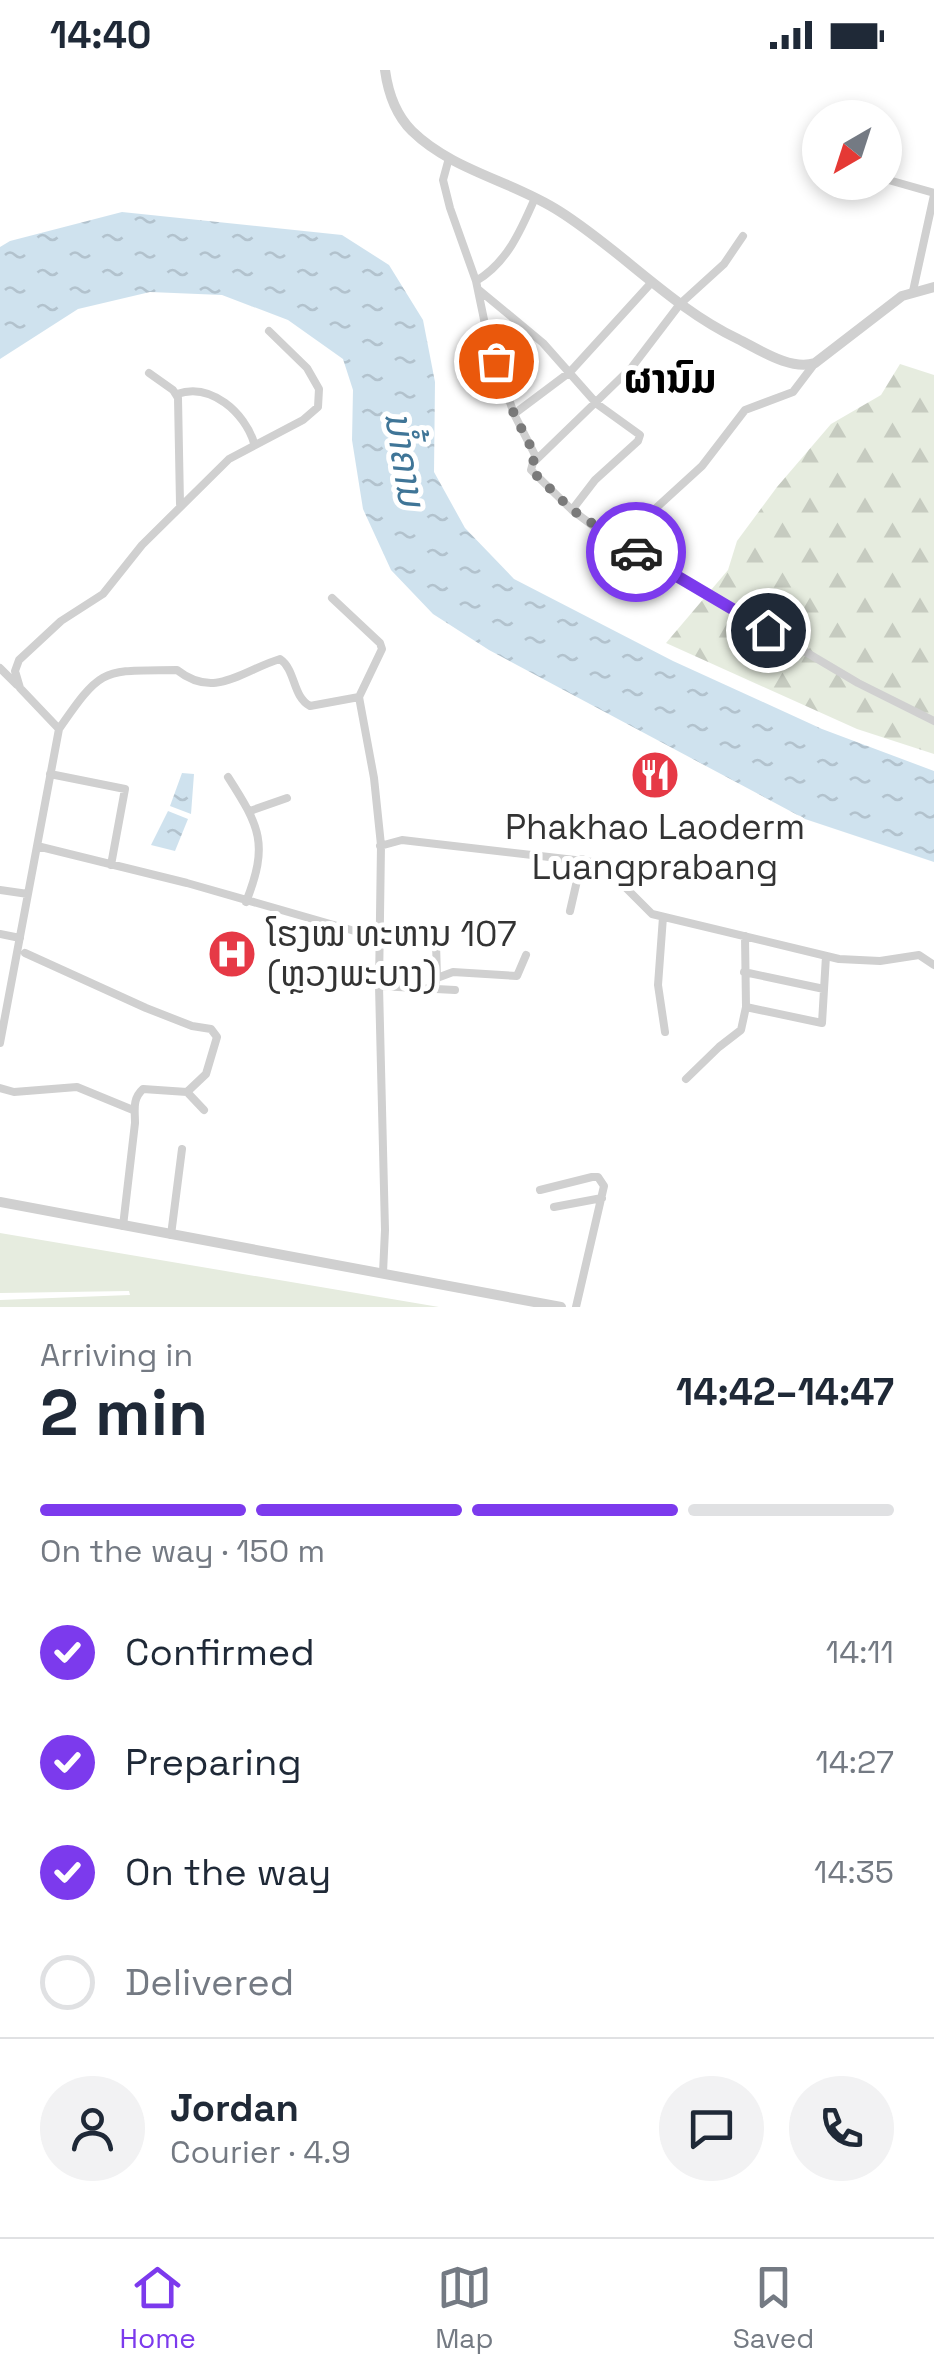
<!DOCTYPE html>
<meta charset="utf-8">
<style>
:root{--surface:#fff;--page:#f2f2f3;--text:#1f2937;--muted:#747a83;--line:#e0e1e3;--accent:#7c3aed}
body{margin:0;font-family:"Space Grotesk","Noto Sans Lao",sans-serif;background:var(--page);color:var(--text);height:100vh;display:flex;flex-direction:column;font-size:38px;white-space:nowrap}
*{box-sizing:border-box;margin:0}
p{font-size:32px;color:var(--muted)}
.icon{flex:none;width:55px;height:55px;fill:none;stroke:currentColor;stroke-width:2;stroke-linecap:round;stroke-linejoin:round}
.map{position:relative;height:1237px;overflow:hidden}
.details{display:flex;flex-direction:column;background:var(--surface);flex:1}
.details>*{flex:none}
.needle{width:65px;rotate:219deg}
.buttons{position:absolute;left:802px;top:30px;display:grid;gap:20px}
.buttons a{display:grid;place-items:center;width:100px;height:100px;border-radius:50%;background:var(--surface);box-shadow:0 5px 15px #0003;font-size:50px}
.pin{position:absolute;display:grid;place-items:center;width:85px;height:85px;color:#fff;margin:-42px;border:5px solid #fff;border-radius:50%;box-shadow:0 2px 10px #0007}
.courier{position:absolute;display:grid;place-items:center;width:100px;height:100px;margin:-50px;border:8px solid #7c3aed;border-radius:50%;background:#fff;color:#222;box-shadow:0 2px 12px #0007}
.headline em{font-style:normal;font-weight:700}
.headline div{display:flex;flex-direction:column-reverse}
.headline{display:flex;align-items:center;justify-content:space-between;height:170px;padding:0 40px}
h1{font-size:65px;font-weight:700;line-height:75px}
.bar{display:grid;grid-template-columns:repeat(4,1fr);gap:15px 10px;align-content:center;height:120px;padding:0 40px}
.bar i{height:12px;border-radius:8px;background:var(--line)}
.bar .selected{background:var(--accent)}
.bar p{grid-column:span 4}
.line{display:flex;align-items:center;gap:25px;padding:0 40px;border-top:2px solid var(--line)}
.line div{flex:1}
.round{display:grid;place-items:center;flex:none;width:105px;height:105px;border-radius:52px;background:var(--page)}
ol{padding:0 40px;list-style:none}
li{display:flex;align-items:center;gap:30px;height:110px}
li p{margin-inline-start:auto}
li .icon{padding:10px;border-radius:50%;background:var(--accent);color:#fff;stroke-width:4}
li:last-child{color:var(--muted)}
li i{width:55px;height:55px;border:5px solid var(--line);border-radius:50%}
.status{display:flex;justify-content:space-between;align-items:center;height:70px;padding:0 50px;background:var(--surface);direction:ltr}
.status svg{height:28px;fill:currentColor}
.dock{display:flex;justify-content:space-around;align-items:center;height:140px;border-top:2px solid var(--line);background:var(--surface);font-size:28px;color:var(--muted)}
.dock a{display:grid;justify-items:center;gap:5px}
.dock .selected{color:var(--accent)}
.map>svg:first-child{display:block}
.green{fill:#e6ecdf}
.forest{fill:url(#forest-firs)}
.water{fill:url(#water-ripples)}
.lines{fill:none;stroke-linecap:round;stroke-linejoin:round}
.minor{stroke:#d0d0d0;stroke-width:8}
.tertiary{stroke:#d0d0d0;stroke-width:10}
.done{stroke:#7a7a7a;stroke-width:10;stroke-dasharray:0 18}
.route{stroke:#7c3aed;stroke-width:12}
.labels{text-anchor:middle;stroke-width:10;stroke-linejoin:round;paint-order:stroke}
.poi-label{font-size:35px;fill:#333;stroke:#fff}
.water-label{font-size:38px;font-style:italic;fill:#3f7597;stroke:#fff}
.quarter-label{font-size:40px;font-weight:bold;fill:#000;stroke:#fff}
</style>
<div class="status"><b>14:40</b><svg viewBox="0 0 49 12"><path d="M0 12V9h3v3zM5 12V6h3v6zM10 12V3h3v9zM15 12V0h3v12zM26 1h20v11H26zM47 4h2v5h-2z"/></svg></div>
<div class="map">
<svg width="934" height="1237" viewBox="0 0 934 1237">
<defs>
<pattern id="forest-firs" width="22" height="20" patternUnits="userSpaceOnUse" patternTransform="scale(2.5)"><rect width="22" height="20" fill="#e6ecdf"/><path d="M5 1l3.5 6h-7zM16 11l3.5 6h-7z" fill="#c6cbc0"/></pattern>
<pattern id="water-ripples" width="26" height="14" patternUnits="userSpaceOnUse" patternTransform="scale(2.5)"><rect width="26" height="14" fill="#cfe2ee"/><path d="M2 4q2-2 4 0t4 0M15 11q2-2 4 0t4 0" fill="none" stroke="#b2c2cd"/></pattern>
</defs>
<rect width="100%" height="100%" fill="#fff"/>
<path class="green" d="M0,1163L439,1237H0V1230L130,1225L129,1221L0,1223Z"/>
<path class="forest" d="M900,294L934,305V684L857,659L666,573L728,500L737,471L777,417L831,354L881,325Z"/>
<path class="water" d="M122,142L342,165L389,195L423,250L435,312L434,402L465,458L514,509L673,591L822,659L934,701V792L805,749L489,580L433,544L391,500L363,439L352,370L353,320L343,289L288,250L222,225L150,222L78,239L0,289V177L10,171Z
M182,703L194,704L191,744L170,736Z
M168,741L188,749L175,781L151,775Z"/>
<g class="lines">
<path class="minor" d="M449,88L443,110L450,138L476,211L487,264L514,344L535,385L531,400L572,440L596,458L858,613L934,651
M885,109L934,123
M476,211C507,193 521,160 535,128
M479,220L543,273L597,334L640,365L638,371L595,410L572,440
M913,221L934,125
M149,303L173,320L178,328L180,434
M177,324C211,312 245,343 254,373
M514,344L570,302L652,212
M535,391L632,297L680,234L724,194L743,166
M623,474L644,449L702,396L745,340L793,322L815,293
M0,598L17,615
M359,627L374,708L381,775L379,916L385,1160L383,1203
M59,659L20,618L15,601L19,590L61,551L103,524L142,475L229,389L303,350L318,337L319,319L307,298L269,261
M50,704L125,719L111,795
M228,707C260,757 269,774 246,832
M250,741L287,728
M37,776L187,813L379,868
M380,776L402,770L601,793L652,844L839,889L880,891L919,885L934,895
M0,820L28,824
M570,841L582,789
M663,847L658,915L665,962
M0,864L20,868
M436,873L437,908
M25,883L146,938L192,956L211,959L217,967L206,1004L187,1022L143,1019C132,1029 135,1040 135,1053L123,1156
M744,902L824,919
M379,916L455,920
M434,919L437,908L453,902L517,906L526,885
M746,937L822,953L826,886
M0,973L59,659C103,595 103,601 177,600C215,630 243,600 280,589C296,600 292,626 310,636L359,627L382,579L380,573L332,528
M686,1009L719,977L741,960L746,937L745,866
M0,1018L14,1022L77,1017L133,1040
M187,1022L204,1040
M540,1120L592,1107H598L604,1116L576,1237
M554,1137L602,1128
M171,1165L182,1079"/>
<path class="tertiary" d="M385,0C388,22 396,45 412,61C453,101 513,111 559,141C621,180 671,237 738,269C760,280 791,301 815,293L902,226L934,217
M0,1132L561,1237"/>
</g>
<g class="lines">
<path class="done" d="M496,291L514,344L535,385L531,400L572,440L636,482"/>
<path class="route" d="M636,482L768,560"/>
</g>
<defs>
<g id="restaurant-disc" transform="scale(2.5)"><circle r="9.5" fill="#e63946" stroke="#fff"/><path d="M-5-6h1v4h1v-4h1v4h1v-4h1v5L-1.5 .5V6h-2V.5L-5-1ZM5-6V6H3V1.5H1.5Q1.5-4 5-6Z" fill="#fff"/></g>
<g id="hospital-disc" transform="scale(2.5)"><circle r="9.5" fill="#e63946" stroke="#fff"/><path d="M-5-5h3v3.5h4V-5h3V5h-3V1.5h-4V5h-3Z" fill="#fff"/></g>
</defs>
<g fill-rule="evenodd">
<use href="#restaurant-disc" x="655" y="705"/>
<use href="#hospital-disc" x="232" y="884"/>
</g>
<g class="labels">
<g class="poi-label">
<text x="655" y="769">Phakhao Laoderm<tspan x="655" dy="40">Luangprabang</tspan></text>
<text x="267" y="876" text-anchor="start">ໂຮງໝ ທະຫານ 107<tspan x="267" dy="40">(ຫຼວງພະບາງ)</tspan></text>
</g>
<g class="water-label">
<text transform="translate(405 389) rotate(81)" y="13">ນ້ຳຄານ</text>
</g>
<g class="quarter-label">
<text x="670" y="323">ຜານົມ</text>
</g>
</g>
</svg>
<div class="buttons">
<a><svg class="needle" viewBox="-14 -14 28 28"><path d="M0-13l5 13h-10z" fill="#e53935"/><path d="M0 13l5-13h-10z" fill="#747a83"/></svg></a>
</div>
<div class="pin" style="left:496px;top:291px;background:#ea580c"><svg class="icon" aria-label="bag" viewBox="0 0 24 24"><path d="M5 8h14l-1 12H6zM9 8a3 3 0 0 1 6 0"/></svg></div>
<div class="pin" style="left:768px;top:560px;background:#1f2937"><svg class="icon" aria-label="home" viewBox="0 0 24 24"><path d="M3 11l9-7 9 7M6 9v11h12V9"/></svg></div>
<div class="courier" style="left:636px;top:482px"><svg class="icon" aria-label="car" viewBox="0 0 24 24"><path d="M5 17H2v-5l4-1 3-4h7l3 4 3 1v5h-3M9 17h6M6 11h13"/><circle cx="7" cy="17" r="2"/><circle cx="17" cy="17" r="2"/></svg></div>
</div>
<section class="details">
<div class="headline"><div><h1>2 min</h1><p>Arriving in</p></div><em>14:42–14:47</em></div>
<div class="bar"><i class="selected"></i><i class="selected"></i><i class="selected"></i><i></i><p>On the way · 150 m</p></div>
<ol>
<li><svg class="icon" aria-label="check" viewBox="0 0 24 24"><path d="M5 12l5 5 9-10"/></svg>Confirmed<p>14:11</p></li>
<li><svg class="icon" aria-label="check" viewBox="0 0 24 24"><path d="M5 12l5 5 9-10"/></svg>Preparing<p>14:27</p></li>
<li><svg class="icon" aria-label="check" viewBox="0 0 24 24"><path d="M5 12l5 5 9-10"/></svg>On the way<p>14:35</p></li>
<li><i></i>Delivered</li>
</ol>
<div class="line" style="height:180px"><a class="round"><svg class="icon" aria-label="person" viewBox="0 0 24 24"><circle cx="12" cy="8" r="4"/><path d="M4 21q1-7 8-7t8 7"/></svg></a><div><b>Jordan</b><p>Courier · 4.9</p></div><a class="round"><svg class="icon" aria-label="chat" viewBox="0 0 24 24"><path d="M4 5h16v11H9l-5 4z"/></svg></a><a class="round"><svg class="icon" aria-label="phone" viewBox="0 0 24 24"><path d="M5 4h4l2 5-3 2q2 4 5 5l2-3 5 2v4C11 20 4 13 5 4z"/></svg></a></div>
</section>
<nav class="dock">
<a class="selected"><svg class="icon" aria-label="home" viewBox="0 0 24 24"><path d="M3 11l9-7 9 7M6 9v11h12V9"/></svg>Home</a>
<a><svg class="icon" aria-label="map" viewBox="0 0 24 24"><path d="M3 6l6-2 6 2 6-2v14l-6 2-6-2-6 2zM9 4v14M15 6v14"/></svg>Map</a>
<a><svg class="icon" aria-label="saved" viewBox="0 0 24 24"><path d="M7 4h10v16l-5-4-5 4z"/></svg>Saved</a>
</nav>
